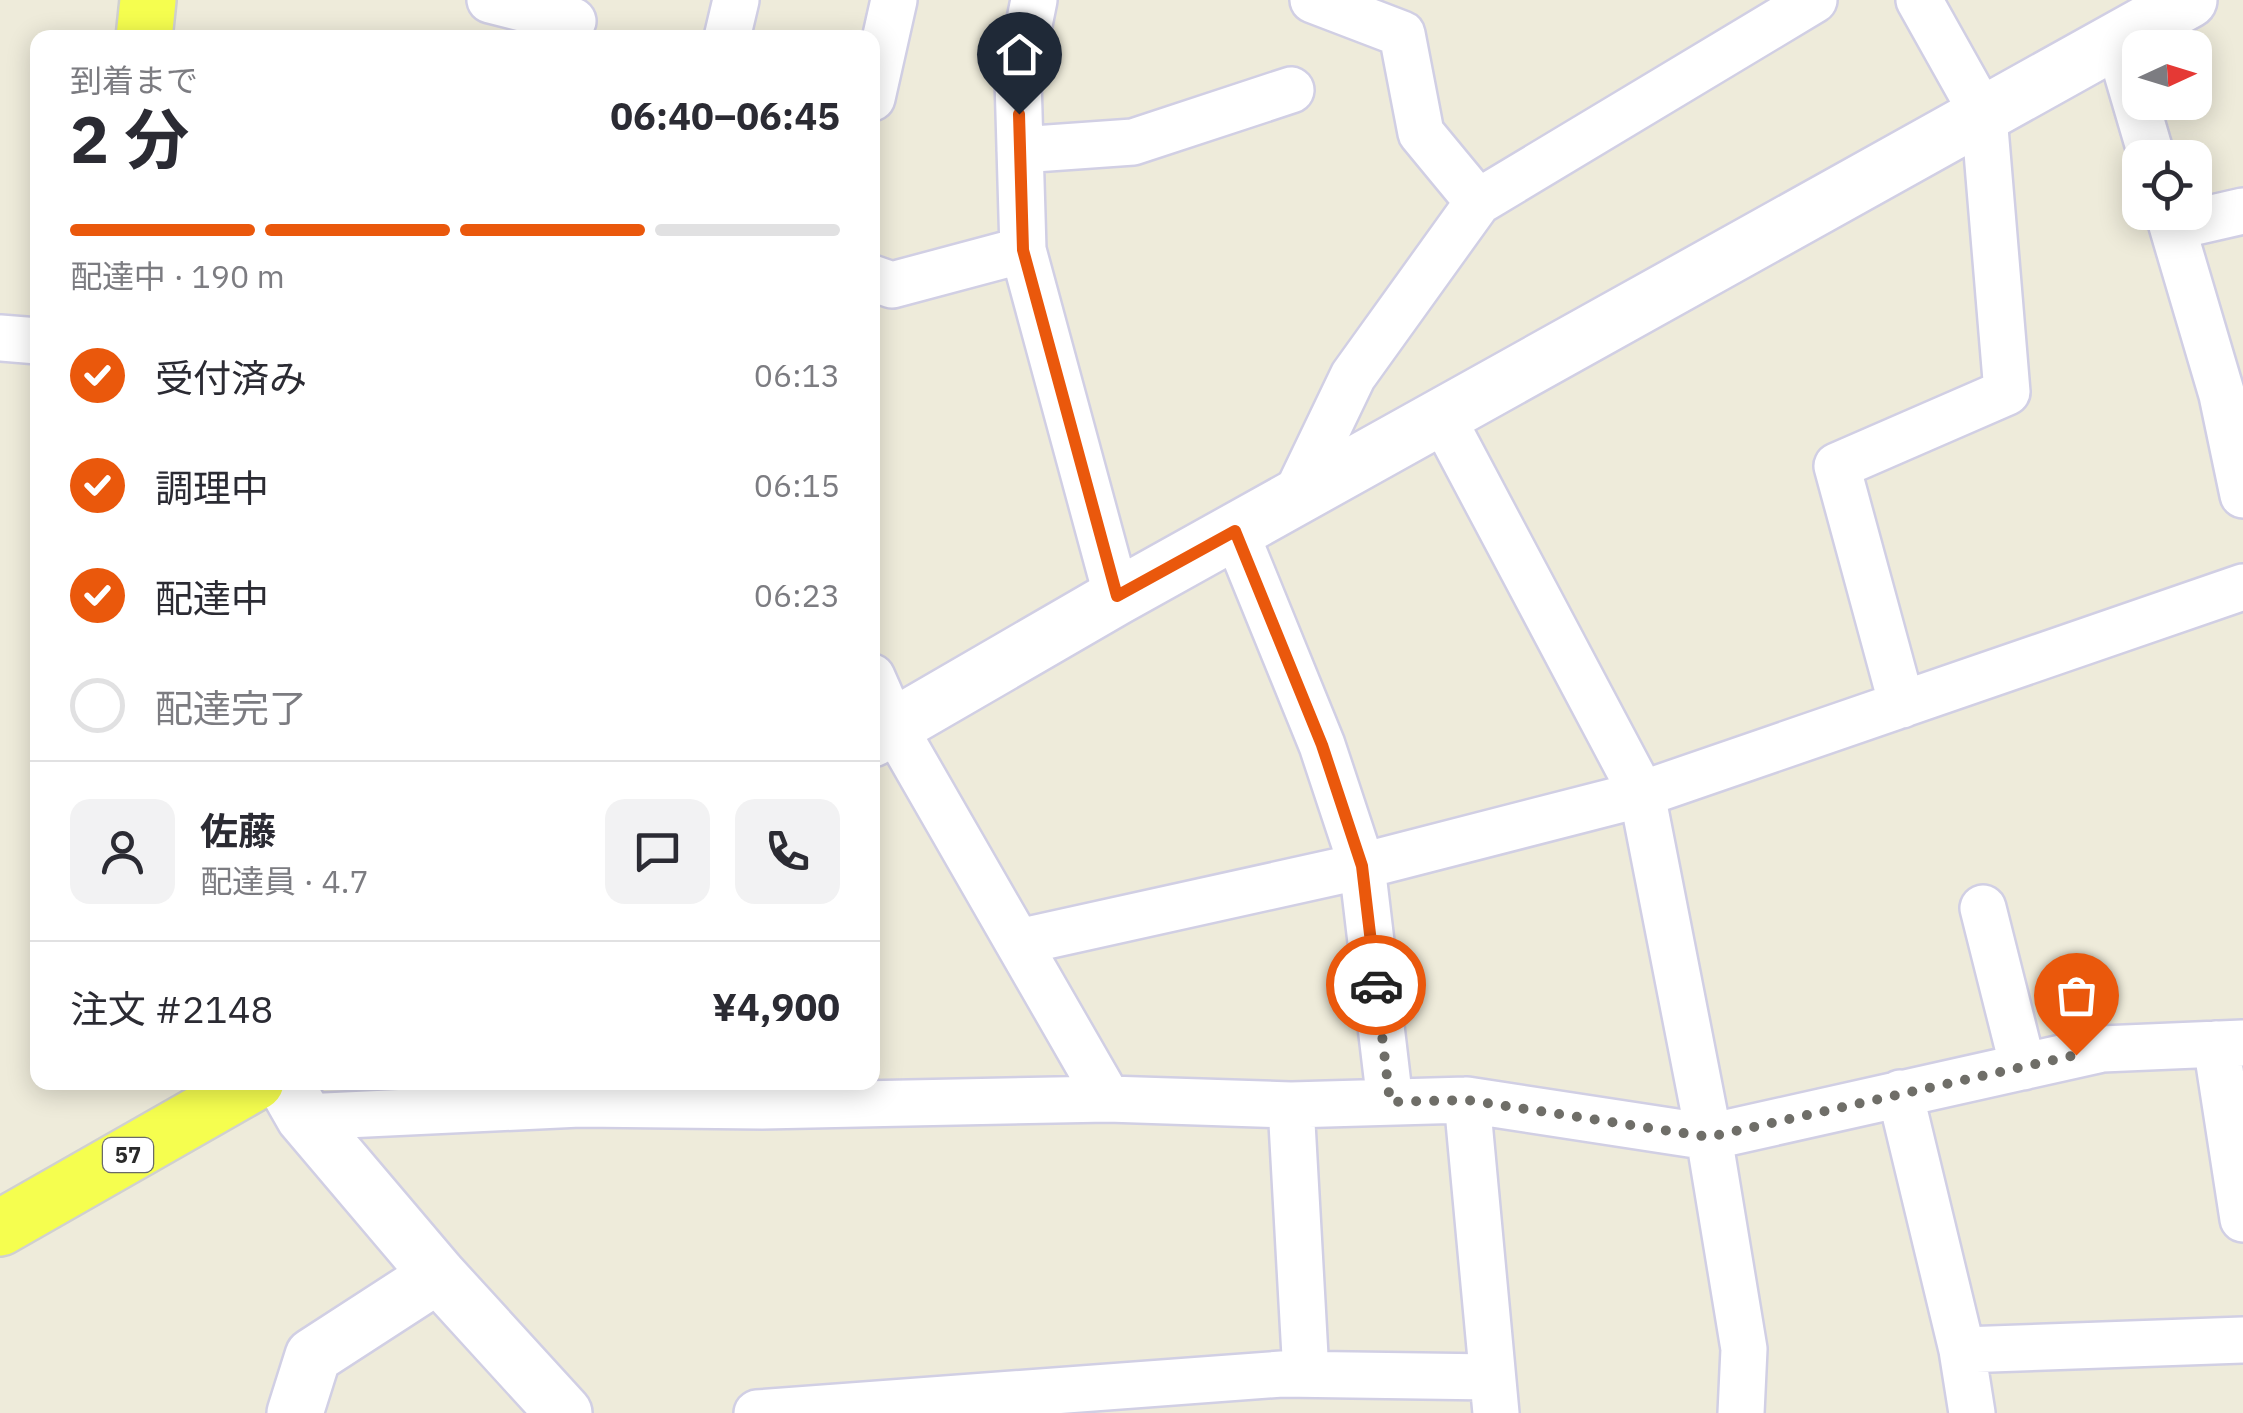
<!DOCTYPE html>
<html lang="ja">
<meta charset="utf-8">
<style>
:root{--surface:#fff;--page:#f2f2f3;--text:#2b2b33;--muted:#7c7c81;--line:#e1e1e2;--accent:#ea580c}
body{margin:0;font-family:"IBM Plex Sans","Noto Sans JP",sans-serif;background:var(--page);color:var(--text);height:100vh;display:flex;flex-direction:column;font-size:38px;white-space:nowrap}
*{box-sizing:border-box;margin:0}
p{font-size:32px;color:var(--muted)}
.icon{flex:none;width:55px;height:55px;fill:none;stroke:currentColor;stroke-width:2;stroke-linecap:round;stroke-linejoin:round}
.map{position:relative;flex:1;overflow:hidden}
.sheet{position:absolute;left:30px;top:30px;width:850px;height:1060px;display:flex;flex-direction:column;background:var(--surface);border-radius:20px;box-shadow:0 5px 25px #0003}
.sheet>*{flex:none}
.needle{width:65px;rotate:86deg}
.buttons{position:absolute;left:2122px;top:30px;display:grid;gap:20px}
.buttons a{display:grid;place-items:center;width:90px;height:90px;border-radius:20px;background:var(--surface);box-shadow:0 5px 25px #0003;font-size:50px}
.pin{position:absolute;display:grid;place-items:center;width:85px;height:85px;color:#fff;margin:-102px -42px;border-radius:50% 50% 50% 0;rotate:-45deg;box-shadow:0 0 10px #0007}
.pin .icon{rotate:45deg}
.courier{position:absolute;display:grid;place-items:center;width:100px;height:100px;margin:-50px;border:8px solid #ea580c;border-radius:50%;background:#fff;color:#222;box-shadow:0 2px 12px #0007}
.overview em{font-style:normal;font-weight:700}
.overview div{display:flex;flex-direction:column-reverse}
.overview{display:flex;align-items:center;justify-content:space-between;height:170px;padding:0 40px}
h1{font-size:65px;font-weight:700;line-height:75px}
.bar{display:grid;grid-template-columns:repeat(4,1fr);gap:15px 10px;align-content:center;height:120px;padding:0 40px}
.bar i{height:12px;border-radius:8px;background:var(--line)}
.bar .current{background:var(--accent)}
.bar p{grid-column:span 4}
.line{display:flex;align-items:center;gap:25px;padding:0 40px;border-top:2px solid var(--line)}
.line div{flex:1}
.round{display:grid;place-items:center;flex:none;width:105px;height:105px;border-radius:20px;background:var(--page)}
ol{padding:0 40px;list-style:none}
li{display:flex;align-items:center;gap:30px;height:110px}
li p{margin-inline-start:auto}
li .icon{padding:10px;border-radius:50%;background:var(--accent);color:#fff;stroke-width:4}
li:last-child{color:var(--muted)}
li i{width:55px;height:55px;border:5px solid var(--line);border-radius:50%}
.map>svg:first-child{display:block}
.lines{fill:none;stroke-linecap:round;stroke-linejoin:round}
.minor-casing{stroke:#d1cfe4;stroke-width:50}
.tertiary-casing{stroke:#d1cfe4;stroke-width:60}
.primary-casing{stroke:#d0d0d0;stroke-width:60}
.minor{stroke:#fff;stroke-width:45}
.tertiary{stroke:#fff;stroke-width:55}
.primary{stroke:#f5fe4f;stroke-width:55}
.done{stroke:#6f6e68;stroke-width:10;stroke-dasharray:0 18}
.route{stroke:#ea580c;stroke-width:12}
.labels{text-anchor:middle;stroke-width:9;stroke-linejoin:round;paint-order:stroke}
.shield{fill:#fff;stroke:#6a6a6a;stroke-width:2.5}
.shield-label{font-size:22px;font-weight:bold;fill:#2a2a2a}
</style>
<div class="map">
<svg width="2243" height="1413" viewBox="0 0 2243 1413">
<rect width="100%" height="100%" fill="#eeebda"/>
<g class="lines">
<g class="minor-casing">
<path id="minor" d="M490,0L573,21
M1034,0L1018,79L1023,250L1117,597
M1313,0L1402,34L1421,133L1478,202
M727,38L736,0
M2117,39L2152,158
M872,98L894,0
M1020,150L1133,142L1291,90
M2168,212L2222,395L2243,495
M2173,227L2243,211
M872,278L892,285L1023,250
M0,338L38,341
M1442,417L1642,794L1709,1137L1744,1349L1741,1413
M1294,499L1353,376L1478,202L1814,0
M1235,531L1322,745L1362,866L1390,1102
M872,677L894,727L1108,1099
M1902,705L1837,466L2007,392L1984,116L1919,0
M1983,908L2023,1067
M1019,942L1362,866L1642,794L2243,587
M2216,1044L2243,1219
M1900,1093L1962,1350L1972,1413
M1467,1100L1496,1413
M1291,1105L1306,1374
M304,1117L580,1104L762,1106L1108,1099L1291,1105L1467,1100L1709,1137L2102,1049L2243,1043
M1962,1350L2243,1340
M757,1413L1282,1374L1492,1377"/>
</g>
<g class="tertiary-casing">
<path id="tertiary" d="M872,739L1117,597L2189,0
M284,1082L304,1117L438,1275L564,1413
M295,1413L313,1356L438,1275"/>
</g>
<g class="primary-casing">
<path id="primary" d="M144,38L148,0
M0,1228L256,1082"/>
</g>
<use href="#minor" class="minor"/>
<use href="#tertiary" class="tertiary"/>
<use href="#primary" class="primary"/>
</g>
<g class="lines">
<path class="done" d="M1376,985L1390,1102L1467,1100L1709,1137L2076,1055"/>
<path class="route" d="M1019,114L1023,250L1117,596L1235,531L1322,745L1362,866L1376,985"/>
</g>
<g class="labels">
<rect class="shield" x="103" y="1138" width="50" height="34" rx="8"/>
<g class="shield-label">
<text x="128" y="1163">57</text>
</g>
</g>
</svg>
<div class="buttons">
<a><svg class="needle" viewBox="-14 -14 28 28"><path d="M0-13l5 13h-10z" fill="#e53935"/><path d="M0 13l5-13h-10z" fill="#7c7c81"/></svg></a>
<a><svg class="icon" aria-label="locate" viewBox="0 0 24 24"><circle cx="12" cy="12" r="6"/><path d="M12 2v4M12 18v4M2 12h4M18 12h4"/></svg></a>
</div>
<div class="pin" style="left:2076px;top:1055px;background:#ea580c"><svg class="icon" aria-label="bag" viewBox="0 0 24 24"><path d="M5 8h14l-1 12H6zM9 8a3 3 0 0 1 6 0"/></svg></div>
<div class="pin" style="left:1019px;top:114px;background:#1f2937"><svg class="icon" aria-label="home" viewBox="0 0 24 24"><path d="M3 11l9-7 9 7M6 9v11h12V9"/></svg></div>
<div class="courier" style="left:1376px;top:985px"><svg class="icon" aria-label="car" viewBox="0 0 24 24"><path d="M5 17H2v-5l4-1 3-4h7l3 4 3 1v5h-3M9 17h6M6 11h13"/><circle cx="7" cy="17" r="2"/><circle cx="17" cy="17" r="2"/></svg></div>
<section class="sheet">
<div class="overview"><div><h1>2 分</h1><p>到着まで</p></div><em>06:40–06:45</em></div>
<div class="bar"><i class="current"></i><i class="current"></i><i class="current"></i><i></i><p>配達中 · 190 m</p></div>
<ol>
<li><svg class="icon" aria-label="check" viewBox="0 0 24 24"><path d="M5 12l5 5 9-10"/></svg>受付済み<p>06:13</p></li>
<li><svg class="icon" aria-label="check" viewBox="0 0 24 24"><path d="M5 12l5 5 9-10"/></svg>調理中<p>06:15</p></li>
<li><svg class="icon" aria-label="check" viewBox="0 0 24 24"><path d="M5 12l5 5 9-10"/></svg>配達中<p>06:23</p></li>
<li><i></i>配達完了</li>
</ol>
<div class="line" style="height:180px"><a class="round"><svg class="icon" aria-label="person" viewBox="0 0 24 24"><circle cx="12" cy="8" r="4"/><path d="M4 21q1-7 8-7t8 7"/></svg></a><div><b>佐藤</b><p>配達員 · 4.7</p></div><a class="round"><svg class="icon" aria-label="chat" viewBox="0 0 24 24"><path d="M4 5h16v11H9l-5 4z"/></svg></a><a class="round"><svg class="icon" aria-label="phone" viewBox="0 0 24 24"><path d="M5 4h4l2 5-3 2q2 4 5 5l2-3 5 2v4C11 20 4 13 5 4z"/></svg></a></div>
<div class="line" style="height:130px"><div>注文 #2148</div><b>¥4,900</b></div>
</section>
</div>
